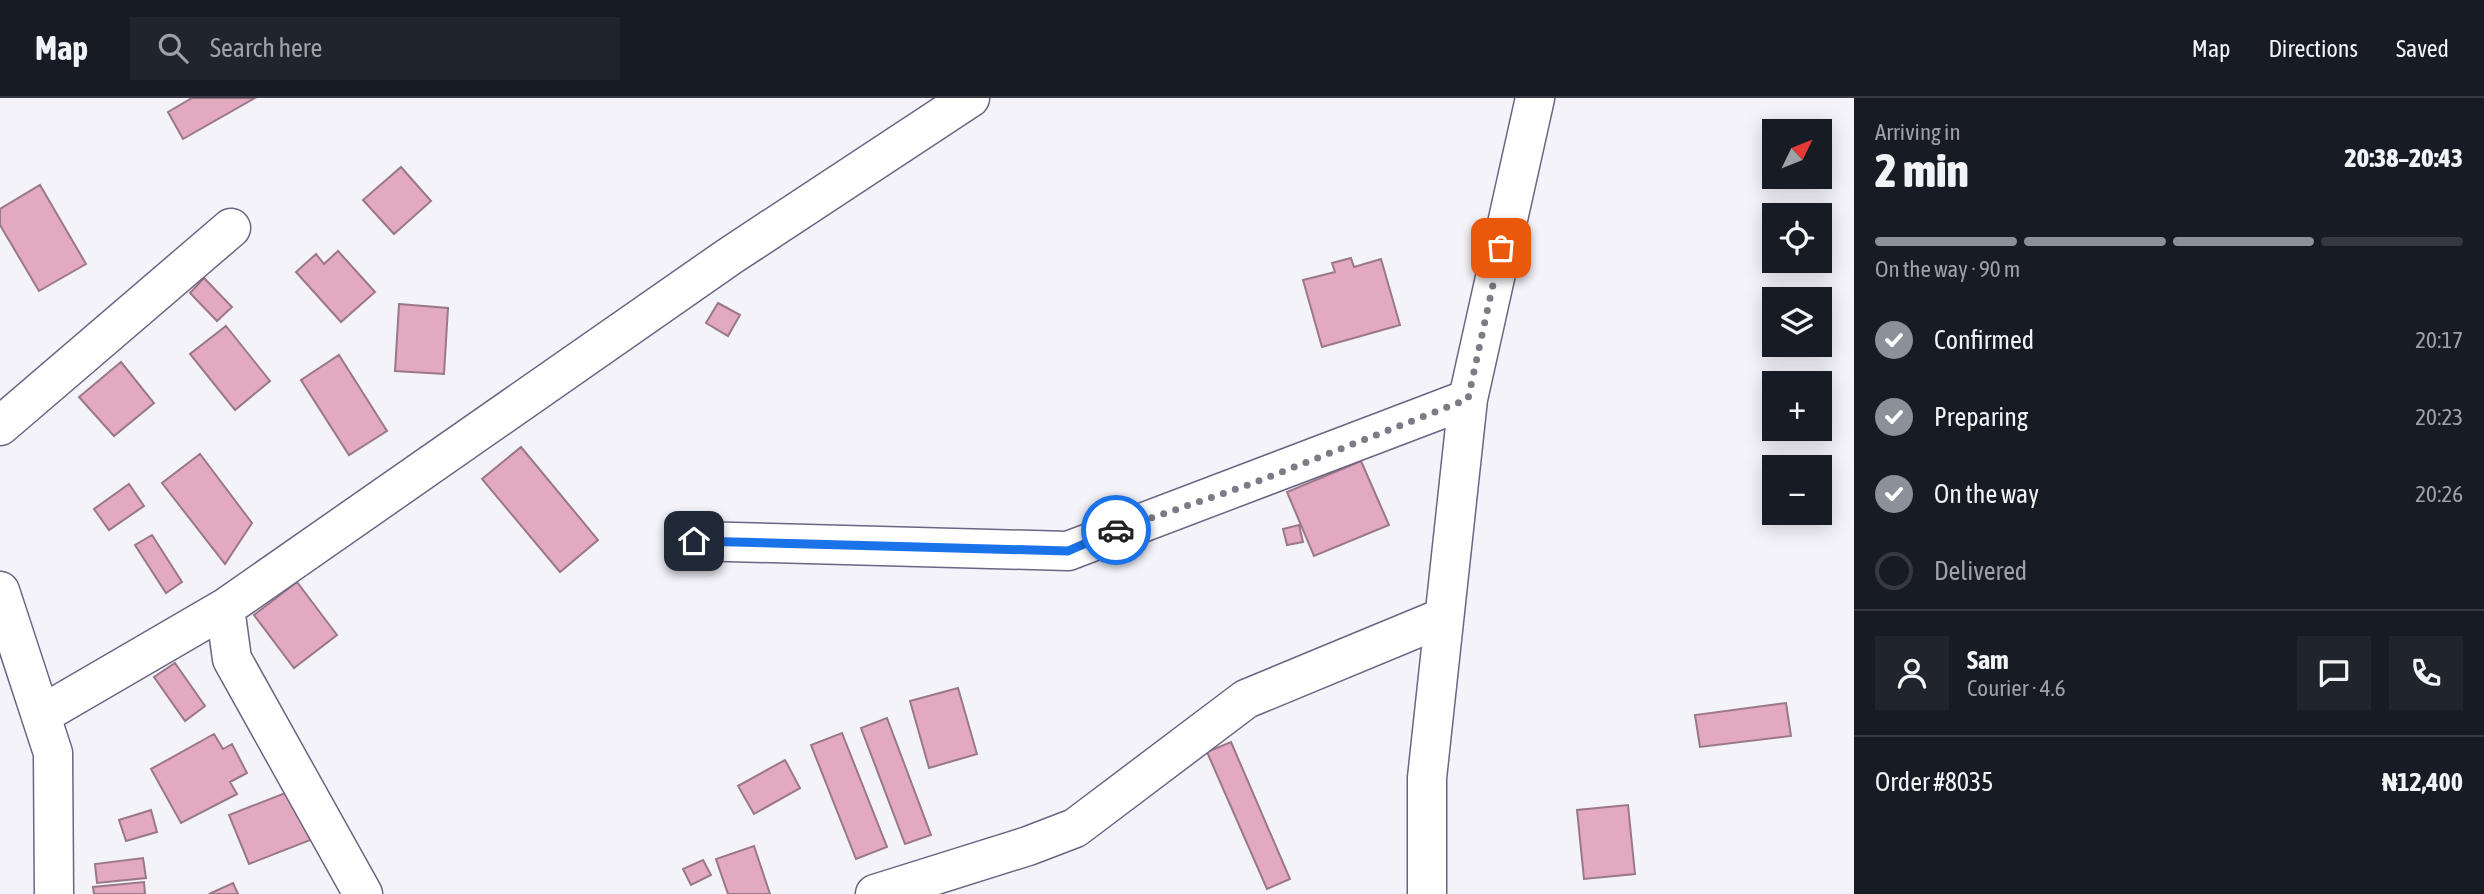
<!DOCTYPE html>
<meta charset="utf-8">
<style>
:root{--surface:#171b24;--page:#20242c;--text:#f1f3f6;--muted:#9ea1a6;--line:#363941;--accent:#8c9099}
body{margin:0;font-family:"Asap Condensed",sans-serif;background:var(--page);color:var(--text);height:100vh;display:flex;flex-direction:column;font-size:26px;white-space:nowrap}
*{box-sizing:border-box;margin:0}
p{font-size:23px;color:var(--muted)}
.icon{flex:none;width:38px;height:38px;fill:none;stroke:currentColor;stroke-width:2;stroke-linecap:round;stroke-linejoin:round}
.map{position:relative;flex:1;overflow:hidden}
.side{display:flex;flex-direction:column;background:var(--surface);width:630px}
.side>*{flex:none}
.needle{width:46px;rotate:47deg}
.controls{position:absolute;left:1762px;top:21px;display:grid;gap:14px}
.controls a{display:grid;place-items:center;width:70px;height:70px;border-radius:0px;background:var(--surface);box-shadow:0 4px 18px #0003;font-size:35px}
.pin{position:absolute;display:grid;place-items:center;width:60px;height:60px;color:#fff;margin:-30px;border-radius:14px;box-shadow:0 4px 10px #0006}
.courier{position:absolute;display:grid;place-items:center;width:70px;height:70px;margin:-35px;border:5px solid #1a73e8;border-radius:50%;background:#fff;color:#222;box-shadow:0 2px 9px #0007}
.head em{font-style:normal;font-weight:800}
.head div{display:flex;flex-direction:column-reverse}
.head{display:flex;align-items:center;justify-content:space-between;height:119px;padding:0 21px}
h1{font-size:46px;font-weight:800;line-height:52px}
.bar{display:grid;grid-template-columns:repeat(4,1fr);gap:10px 7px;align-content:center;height:84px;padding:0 21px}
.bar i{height:9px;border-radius:5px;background:var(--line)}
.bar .active{background:var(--accent)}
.bar p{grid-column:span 4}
.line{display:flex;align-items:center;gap:18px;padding:0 21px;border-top:2px solid var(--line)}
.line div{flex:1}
.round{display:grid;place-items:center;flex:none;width:74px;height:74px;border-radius:0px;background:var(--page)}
ol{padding:0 21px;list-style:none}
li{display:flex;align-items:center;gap:21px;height:77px}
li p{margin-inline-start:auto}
li .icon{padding:7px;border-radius:50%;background:var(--accent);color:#fff;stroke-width:4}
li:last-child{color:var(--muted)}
li i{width:38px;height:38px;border:4px solid var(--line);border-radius:50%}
header{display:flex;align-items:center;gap:42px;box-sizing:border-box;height:98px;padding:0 35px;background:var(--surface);border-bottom:2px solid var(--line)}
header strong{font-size:33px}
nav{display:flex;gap:38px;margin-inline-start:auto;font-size:24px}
.search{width:490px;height:63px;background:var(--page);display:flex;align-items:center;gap:18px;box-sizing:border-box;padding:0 24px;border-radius:0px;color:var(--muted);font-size:26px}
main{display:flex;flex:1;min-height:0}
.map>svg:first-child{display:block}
.building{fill:#e2a9c1;stroke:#9a7886;stroke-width:2}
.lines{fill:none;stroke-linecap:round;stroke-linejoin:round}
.minor-casing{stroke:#6b6583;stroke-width:41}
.minor{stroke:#fff;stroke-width:38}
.done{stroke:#7d7b86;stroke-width:7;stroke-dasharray:0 12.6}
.route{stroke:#1a73e8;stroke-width:9}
</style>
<header>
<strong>Map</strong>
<div class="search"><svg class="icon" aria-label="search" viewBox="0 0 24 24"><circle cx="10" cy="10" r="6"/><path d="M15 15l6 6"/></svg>Search here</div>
<nav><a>Map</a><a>Directions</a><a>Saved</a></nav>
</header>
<main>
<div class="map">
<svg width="1854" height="796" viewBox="0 0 1854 796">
<rect width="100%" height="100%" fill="#f4f3fa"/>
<path class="building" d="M192,0H255L183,41L168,14Z
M401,69L431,103L394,136L363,102Z
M40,87L86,166L39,193L0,127V111Z
M338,153L375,194L341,224L296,174L316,156L324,166Z
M1351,160L1354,169L1381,161L1400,227L1322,249L1303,182L1335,174L1332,165Z
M204,180L232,209L217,223L190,195Z
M718,205L740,217L728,238L706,225Z
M399,206L448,210L444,276L395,273Z
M226,228L270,283L235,312L190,256Z
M339,257L387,333L349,357L301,282Z
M121,264L154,305L114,338L79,299Z
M521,349L598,442L560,474L482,381Z
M200,356L252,425L225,466L162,385Z
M1361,363L1389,427L1314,458L1287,394Z
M129,386L144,408L109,432L94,411Z
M1299,427L1303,444L1287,447L1283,431Z
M152,437L182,484L166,495L135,447Z
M297,484L337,537L294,570L254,517Z
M175,565L205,608L185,623L154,579Z
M958,590L977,656L929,670L910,603Z
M1786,605L1791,638L1700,649L1695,617Z
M887,620L931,737L905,746L861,630Z
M842,635L887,749L856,761L811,647Z
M214,636L223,651L232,646L247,675L230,684L237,696L181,725L151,671Z
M1231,644L1290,781L1267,791L1207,654Z
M785,662L800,690L754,716L738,688Z
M298,690L318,739L249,766L229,717Z
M1628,707L1635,776L1584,781L1577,712Z
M151,712L157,734L126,743L119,722Z
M754,748L770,796H728L716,761Z
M143,760L146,780L97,785L95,766Z
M703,762L711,777L691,787L683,771Z
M144,784L145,796H94L93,789Z
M233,785L238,796H209Z"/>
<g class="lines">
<g class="minor-casing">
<path id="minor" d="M0,328L231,130
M694,443L1068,453L1468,301
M0,493L53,655L54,796
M225,510L232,561L363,796
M41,617L225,510L730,158L970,0
M875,796L1028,748L1075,730L1246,601L1444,519
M1427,796V680L1468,301L1535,0"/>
</g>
<use href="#minor" class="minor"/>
</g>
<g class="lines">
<path class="done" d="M1116,432L1251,386L1468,301L1501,150"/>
<path class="route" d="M694,443L1068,453L1116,432"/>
</g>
</svg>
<div class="controls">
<a><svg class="needle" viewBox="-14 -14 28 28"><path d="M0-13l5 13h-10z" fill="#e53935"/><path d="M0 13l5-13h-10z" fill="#9ea1a6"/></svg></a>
<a><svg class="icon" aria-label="locate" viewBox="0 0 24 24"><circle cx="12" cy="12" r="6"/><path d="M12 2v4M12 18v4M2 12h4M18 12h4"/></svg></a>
<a><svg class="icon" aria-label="layers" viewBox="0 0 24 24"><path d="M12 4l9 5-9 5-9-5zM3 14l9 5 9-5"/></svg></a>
<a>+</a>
<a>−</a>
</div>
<div class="pin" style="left:1501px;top:150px;background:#ea580c"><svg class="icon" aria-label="bag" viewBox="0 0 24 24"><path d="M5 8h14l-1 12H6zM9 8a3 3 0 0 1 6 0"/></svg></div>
<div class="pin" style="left:694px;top:443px;background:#1f2937"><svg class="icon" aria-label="home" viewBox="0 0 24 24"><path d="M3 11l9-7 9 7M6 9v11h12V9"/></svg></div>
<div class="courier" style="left:1116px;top:432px"><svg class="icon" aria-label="car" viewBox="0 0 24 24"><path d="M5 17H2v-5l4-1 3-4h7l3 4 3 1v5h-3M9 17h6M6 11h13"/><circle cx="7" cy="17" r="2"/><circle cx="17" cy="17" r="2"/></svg></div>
</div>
<section class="side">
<div class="head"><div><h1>2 min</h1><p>Arriving in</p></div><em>20:38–20:43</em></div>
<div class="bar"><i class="active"></i><i class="active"></i><i class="active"></i><i></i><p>On the way · 90 m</p></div>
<ol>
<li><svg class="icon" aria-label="check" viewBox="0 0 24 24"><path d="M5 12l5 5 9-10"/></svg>Confirmed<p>20:17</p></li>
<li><svg class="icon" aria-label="check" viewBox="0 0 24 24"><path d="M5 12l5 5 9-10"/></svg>Preparing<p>20:23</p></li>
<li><svg class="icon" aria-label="check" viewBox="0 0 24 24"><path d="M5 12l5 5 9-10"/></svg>On the way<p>20:26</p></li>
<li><i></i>Delivered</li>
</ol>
<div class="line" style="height:126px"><a class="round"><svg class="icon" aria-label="person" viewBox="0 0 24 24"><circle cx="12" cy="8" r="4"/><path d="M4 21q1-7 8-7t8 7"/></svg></a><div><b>Sam</b><p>Courier · 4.6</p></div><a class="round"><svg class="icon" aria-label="chat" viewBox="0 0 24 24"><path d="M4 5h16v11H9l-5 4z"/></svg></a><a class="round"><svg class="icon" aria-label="phone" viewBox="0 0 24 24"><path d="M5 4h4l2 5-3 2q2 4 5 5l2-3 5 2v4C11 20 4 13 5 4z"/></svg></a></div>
<div class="line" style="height:91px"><div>Order #8035</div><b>₦12,400</b></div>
</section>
</main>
